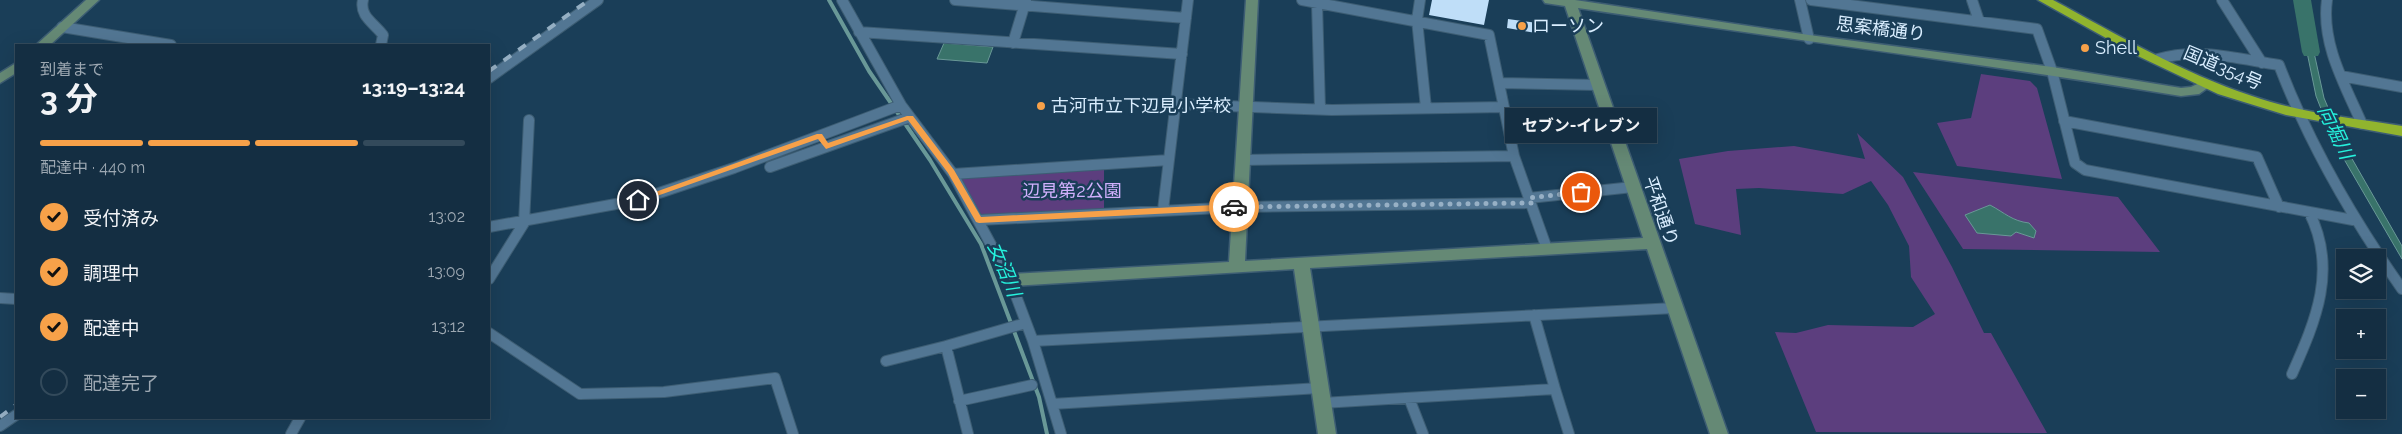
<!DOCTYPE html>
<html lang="ja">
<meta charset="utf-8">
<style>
:root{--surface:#142e42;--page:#1d3649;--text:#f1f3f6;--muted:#9da8b2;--line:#334a5b;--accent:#f7a149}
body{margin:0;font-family:Raleway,"Noto Sans JP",sans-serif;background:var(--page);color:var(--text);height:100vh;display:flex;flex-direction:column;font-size:19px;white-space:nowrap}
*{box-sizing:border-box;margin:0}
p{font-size:16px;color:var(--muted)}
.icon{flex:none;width:28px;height:28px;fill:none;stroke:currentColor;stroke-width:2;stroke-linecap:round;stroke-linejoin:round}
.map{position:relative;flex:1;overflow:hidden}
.drawer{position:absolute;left:15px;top:44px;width:475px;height:375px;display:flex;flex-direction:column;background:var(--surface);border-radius:0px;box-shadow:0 5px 20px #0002,0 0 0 1px var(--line)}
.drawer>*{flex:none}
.controls{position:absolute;left:2336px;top:249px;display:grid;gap:10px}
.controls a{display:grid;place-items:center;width:50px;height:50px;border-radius:0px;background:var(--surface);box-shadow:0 5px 20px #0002,0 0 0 1px var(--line);font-size:25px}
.pin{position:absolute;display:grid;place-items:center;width:42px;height:42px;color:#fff;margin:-21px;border:2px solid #fff;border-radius:50%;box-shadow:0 1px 5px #0007}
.courier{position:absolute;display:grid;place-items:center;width:50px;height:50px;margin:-25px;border:4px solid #f7a149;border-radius:50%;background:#fff;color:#222;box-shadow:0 1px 6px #0007}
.bubble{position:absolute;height:35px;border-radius:0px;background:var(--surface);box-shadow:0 5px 20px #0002,0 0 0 1px var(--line);font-size:16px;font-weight:700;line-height:35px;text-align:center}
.head em{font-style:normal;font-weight:700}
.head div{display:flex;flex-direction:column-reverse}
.head{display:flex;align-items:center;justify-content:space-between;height:85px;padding:0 25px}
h1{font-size:32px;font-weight:700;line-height:38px}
.bar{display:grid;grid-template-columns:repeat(4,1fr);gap:8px 5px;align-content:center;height:60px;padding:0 25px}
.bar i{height:6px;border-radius:4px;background:var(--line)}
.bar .current{background:var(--accent)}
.bar p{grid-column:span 4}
ol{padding:0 25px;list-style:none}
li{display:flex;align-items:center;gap:15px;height:55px}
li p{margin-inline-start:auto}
li .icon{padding:5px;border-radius:50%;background:var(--accent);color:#111;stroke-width:4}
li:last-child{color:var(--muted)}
li i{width:28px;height:28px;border:2px solid var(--line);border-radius:50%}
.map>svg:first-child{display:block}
.green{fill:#5c3e7e}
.water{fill:#39736a;stroke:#699897}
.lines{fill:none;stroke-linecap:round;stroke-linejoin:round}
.stream{stroke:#699897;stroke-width:4}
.river{fill:#39736a;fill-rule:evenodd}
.building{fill:#bfdef8}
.street-casing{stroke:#3d5d73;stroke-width:12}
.secondary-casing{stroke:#3d5d73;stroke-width:3}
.highway-casing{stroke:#3d5d73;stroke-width:3}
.street{stroke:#527693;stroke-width:10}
.secondary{fill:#658975;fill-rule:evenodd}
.highway{fill:#91b42e;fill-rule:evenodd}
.rail{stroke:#95afc3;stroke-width:4;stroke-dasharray:9 9;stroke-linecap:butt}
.route{fill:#f7a149}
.done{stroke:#97b0c5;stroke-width:5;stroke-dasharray:0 9}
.poi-dot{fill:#f7a149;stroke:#1a3e58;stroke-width:2}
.labels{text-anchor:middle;stroke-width:5;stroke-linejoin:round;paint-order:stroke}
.poi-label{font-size:18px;fill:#daeeff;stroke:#1a3e58;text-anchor:start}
.street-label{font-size:18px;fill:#daeeff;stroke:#1a3e58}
.park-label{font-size:18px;fill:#d1b0fd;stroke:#1a3e58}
.water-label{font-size:19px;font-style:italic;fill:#25f2dd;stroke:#1a3e58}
</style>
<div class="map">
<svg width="2402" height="434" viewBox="0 0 2402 434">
<rect width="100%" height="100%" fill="#1a3e58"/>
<path class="green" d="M1981,74L2030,81L2037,88L2062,179L1957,166L1937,123L1971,118Z
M1857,133L1903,177L1952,267L1984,333H1991L2047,433L1816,432L1775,332L1796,333L1828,325L1913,327L1935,314L1911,277L1909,246L1888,205L1871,181L1843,194L1759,188L1736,189L1741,235L1695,224L1679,159L1728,151L1794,146L1865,159Z
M1104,164V214L979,220L953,174Z
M1913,172L2118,197L2160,252L1963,249Z"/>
<path class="water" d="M2301,23L2308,25L2324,98L2343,143L2402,246V259L2334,142L2316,96Z
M944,43L993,47L987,63L937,59Z
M1990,205C2005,213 2012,221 2029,223L2036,231L2034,238L2016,232L2011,236L1977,233L1965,215Z"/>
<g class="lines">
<path class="stream" d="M829,0L869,71L930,160L981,244L1039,397L1047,434"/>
<path class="river" d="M2293,0H2311L2320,52L2318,56H2304L2302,52Z"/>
</g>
<path class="building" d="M1432,0H1489L1484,25L1429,15Z
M1508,19L1538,23L1536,33L1507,28Z"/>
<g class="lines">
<g class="street-casing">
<path id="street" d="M363,0C359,16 374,23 383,35L381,45
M842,0L901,105L953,174L1010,280L1033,341L1061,434
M955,0L1186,18
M1302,0L1489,35L1514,156L1547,249
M1420,0L1417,20L1426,108
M1800,0L1809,39
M1811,0L2037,29L2052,71L2075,163L2085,170L2353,220
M1972,0L1979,21
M2222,0L2262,63
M2327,0C2321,44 2345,85 2362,124
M1317,3L1320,109
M62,27L171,45
M859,32L1182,54
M1013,43L1026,0
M2158,59C2198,47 2239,59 2279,65C2310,146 2352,218 2402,289
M2341,76L2402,87
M489,78L598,0
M1499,83L1597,85
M1175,104L1332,110L1504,107
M2064,121L2257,157L2279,207
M1243,160L1514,156
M770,167L910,117
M953,174L1169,160
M1529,198L1633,187
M1163,210L1188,0
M979,220L1240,207L1531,203
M489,227L638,200L734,168L901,105
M489,279L524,223L529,120
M0,298L16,299
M489,333L580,394L664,392L775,378L793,434
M1033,341L1675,308
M946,346L1026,323
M886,361L946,346L968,434
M2292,374C2316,320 2338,269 2309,212
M1555,389L1569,434
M1409,398L1423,434
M959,401L1032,385
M1322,403L1555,389L1534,315
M1052,404L1320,388
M0,426L16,415
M291,434L300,418"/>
</g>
<g class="secondary-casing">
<path id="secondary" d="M86,0H99L50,45H36Z
M1246,0H1258L1245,261L1643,238L1565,6L1545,3L1543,0H1575L1809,35L2052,67L2181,88L2191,87L2206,80L2213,84L2199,94L2181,96C1981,63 1779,38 1578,8L1728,434H1710L1647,249L1310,268L1336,434H1318L1294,269L1010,286L1004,284L1002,280L1004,276L1010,274L1229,262Z
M16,63V73L0,83V73Z"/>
</g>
<g class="highway-casing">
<path id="highway" d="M2038,0H2053C2118,35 2182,73 2252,96C2301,113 2352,118 2402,126V136L2286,115L2218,94L2140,57Z"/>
</g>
<use href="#street" class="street"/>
<use href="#secondary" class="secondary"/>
<use href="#highway" class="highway"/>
<path class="rail" d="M489,71L589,0
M0,417L16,405"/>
</g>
<path class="route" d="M907,116H913L954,170L981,217L1234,204L1238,207L1234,210L979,223L976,222L948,173L908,120L826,149L818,139L640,202L633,200L817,134H822L828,143Z"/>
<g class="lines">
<path class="done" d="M1234,207L1531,203L1529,198L1581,192"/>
</g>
<g class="poi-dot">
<circle cx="1522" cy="26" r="5"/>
<circle cx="2085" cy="48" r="5"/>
<circle cx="1041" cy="106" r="5"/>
</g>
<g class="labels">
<g class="poi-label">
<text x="1532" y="32">ローソン</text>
<text x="2095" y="54">Shell</text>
<text x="1051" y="112">古河市立下辺見小学校</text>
</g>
<g class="street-label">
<text transform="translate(1881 29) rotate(7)" y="6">思案橋通り</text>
<text transform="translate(2223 68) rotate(23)" y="6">国道354号</text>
<text transform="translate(1661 211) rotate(71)" y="6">平和通り</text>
</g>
<g class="park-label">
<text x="1072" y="197">辺見第2公園</text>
</g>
<g class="water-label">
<text transform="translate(2336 132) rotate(65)" y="7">向堀川</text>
<text transform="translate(1005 269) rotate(68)" y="7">女沼川</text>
</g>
</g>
</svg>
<div class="controls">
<a><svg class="icon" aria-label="layers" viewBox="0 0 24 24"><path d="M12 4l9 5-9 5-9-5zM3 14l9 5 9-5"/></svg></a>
<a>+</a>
<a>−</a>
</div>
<div class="pin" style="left:1581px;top:192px;background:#ea580c"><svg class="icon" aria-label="bag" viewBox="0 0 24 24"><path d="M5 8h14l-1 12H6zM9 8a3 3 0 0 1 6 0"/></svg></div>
<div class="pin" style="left:638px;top:200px;background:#1f2937"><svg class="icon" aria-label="home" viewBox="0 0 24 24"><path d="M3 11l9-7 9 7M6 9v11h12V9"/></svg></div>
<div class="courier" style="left:1234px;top:207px"><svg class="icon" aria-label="car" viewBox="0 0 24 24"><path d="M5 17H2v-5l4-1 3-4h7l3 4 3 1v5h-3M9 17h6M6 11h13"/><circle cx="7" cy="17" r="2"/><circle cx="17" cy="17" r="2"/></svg></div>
<div class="bubble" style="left:1505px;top:108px;width:152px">セブン-イレブン</div>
<section class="drawer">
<div class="head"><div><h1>3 分</h1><p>到着まで</p></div><em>13:19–13:24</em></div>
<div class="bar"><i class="current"></i><i class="current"></i><i class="current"></i><i></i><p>配達中 · 440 m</p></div>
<ol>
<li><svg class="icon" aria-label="check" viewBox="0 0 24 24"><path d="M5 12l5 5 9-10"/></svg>受付済み<p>13:02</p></li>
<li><svg class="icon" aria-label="check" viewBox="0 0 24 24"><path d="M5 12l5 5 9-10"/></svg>調理中<p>13:09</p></li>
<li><svg class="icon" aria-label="check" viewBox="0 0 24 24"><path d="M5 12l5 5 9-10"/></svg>配達中<p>13:12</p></li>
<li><i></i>配達完了</li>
</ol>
</section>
</div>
